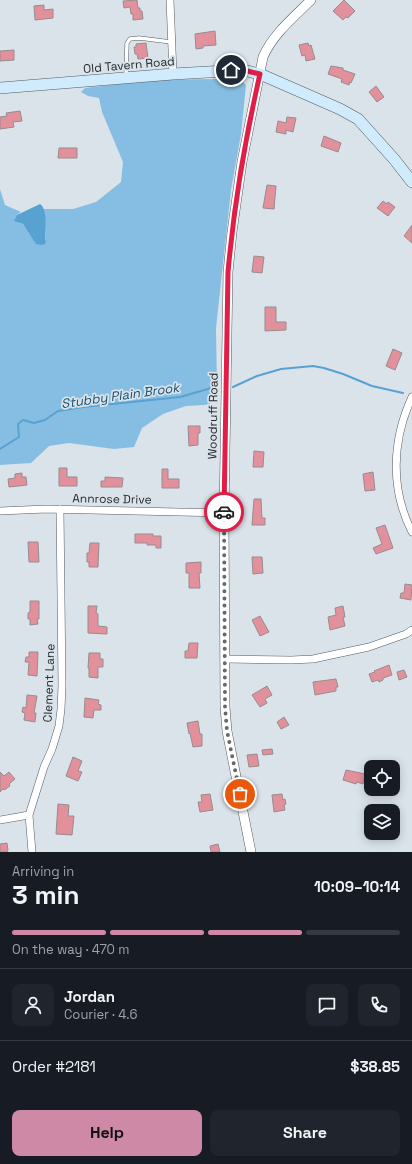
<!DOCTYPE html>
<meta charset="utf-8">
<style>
:root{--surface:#171b24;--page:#20242c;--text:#f1f3f6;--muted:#9ea1a6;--line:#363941;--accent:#cd89a5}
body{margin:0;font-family:"Space Grotesk",sans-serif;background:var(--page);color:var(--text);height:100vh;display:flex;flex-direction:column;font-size:15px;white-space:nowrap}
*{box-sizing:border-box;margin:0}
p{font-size:13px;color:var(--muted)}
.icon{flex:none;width:22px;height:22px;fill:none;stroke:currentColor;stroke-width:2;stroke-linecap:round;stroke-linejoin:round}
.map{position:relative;height:852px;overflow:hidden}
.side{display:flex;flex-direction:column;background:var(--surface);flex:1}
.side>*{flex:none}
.controls{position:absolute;left:364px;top:760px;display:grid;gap:8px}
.controls a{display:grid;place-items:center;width:36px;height:36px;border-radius:8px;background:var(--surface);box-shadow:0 2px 10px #0003;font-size:20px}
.pin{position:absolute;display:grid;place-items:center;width:34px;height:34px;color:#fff;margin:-17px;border:2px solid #fff;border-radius:50%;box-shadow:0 1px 4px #0007}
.courier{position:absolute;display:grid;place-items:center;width:40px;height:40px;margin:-20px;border:3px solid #e11d48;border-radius:50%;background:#fff;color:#222;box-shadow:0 1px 5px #0007}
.summary em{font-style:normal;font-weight:700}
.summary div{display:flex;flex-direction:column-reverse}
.summary{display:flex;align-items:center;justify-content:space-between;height:68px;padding:0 12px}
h1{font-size:26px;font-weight:700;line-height:30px}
.bar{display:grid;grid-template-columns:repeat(4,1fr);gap:6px 4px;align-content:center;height:48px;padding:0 12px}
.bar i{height:5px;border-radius:3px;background:var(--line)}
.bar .current{background:var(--accent)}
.bar p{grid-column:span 4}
.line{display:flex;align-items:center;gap:10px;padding:0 12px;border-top:1px solid var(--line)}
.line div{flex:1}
.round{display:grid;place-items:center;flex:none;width:42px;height:42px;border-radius:8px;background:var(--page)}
.action{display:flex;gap:8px;margin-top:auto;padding:8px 12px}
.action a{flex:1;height:46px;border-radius:8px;background:var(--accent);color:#111;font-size:16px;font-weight:700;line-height:46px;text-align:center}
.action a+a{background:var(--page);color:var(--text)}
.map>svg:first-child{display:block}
.green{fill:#86bee3}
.water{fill:#58a2d1}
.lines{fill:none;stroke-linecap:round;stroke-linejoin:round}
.stream{stroke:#58a2d1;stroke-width:2}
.building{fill:#e3909d;stroke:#978c8d}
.service-casing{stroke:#535b61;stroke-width:4.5}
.minor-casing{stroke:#535b61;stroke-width:8}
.tertiary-casing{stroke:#535b61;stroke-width:10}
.secondary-casing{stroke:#535b61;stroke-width:12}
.service{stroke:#fff;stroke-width:3.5}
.minor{stroke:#fff;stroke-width:7}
.tertiary{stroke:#fff;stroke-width:9}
.secondary{stroke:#cfebfc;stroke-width:11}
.done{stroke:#64696d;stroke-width:4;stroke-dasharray:0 7.2}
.route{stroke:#e11d48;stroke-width:5}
.labels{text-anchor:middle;stroke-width:3.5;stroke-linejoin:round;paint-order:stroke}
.street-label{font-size:12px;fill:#24282a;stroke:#dae3ea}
.water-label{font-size:13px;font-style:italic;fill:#164f70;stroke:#dae3ea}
</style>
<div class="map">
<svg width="412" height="852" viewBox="0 0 412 852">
<rect width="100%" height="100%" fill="#dae3ea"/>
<path class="green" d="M215,79L241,80L246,85L241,134L231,190L216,328L217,389L211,403L205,405L186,406L163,414L142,428L134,447L114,449L69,443L49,446L31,463L0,465V189L5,205L21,212L17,215L20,223L23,224L29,233L46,242L44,209H73L96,202L121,182L123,162L102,112L99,98L88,96L81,92L85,88L152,80Z"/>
<path class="water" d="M40,204C49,210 44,232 46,242L45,244L42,245L36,244L23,224L14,221L17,215Z"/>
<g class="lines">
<path class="stream" d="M233,387L257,376L281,369L313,366L324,368L343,374L372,386L403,393
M0,449L19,437L18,424L23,420L34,423L45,420L58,411L83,407L180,397L215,387"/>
</g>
<path class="building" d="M137,0L138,8H140V11H142L143,19L133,20V14H131L130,7L124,8L123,1Z
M344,0L355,11L348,18L346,17L343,20L333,11Z
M44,5V10L53,9V18L35,20L34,6Z
M215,31L216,45L203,46V48L196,49L195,34Z
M146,43L148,58L138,59L137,54H135L134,47H136V44Z
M308,43L309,46L311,45L315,59L306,61L305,55L302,56L299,45Z
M14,50V60L0,61V51Z
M331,66L343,68V70L355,74L351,83L350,82L349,85L341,82L342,79L328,74Z
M376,86L384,97L377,102L369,92Z
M20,111L22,121L13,122L14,127L0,129V117L7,116L6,113Z
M287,117L296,118L293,132L286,130V134L276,132L278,121L286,123Z
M324,136L341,143L338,152L321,146Z
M59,148H77V158H58Z
M267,185L276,186L274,209L263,208Z
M383,201L387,204L388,202L395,207L388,216L377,208Z
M412,225V243L404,236Z
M254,256L264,257L262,273L252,272Z
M265,307H276V322H286V330L265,331Z
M393,349L402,353L395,370L386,366Z
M188,426H200V433H198V445L189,446Z
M254,451L264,452L263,467H253Z
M59,468H67V477H77V486H59Z
M162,469H168V479H179V488H162Z
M373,472L375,490L365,491L363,474Z
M22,473V477H26L27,485L9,487L8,479L15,478V474Z
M105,477L123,478L122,487H101V481H105Z
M254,499H261L262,518H265V525H252Z
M385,525L393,548L376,554L373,548L382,544L376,528Z
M135,534H153V536H161V548H156V545H147V543H135Z
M28,542H38L39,562H29Z
M90,543H99L98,567H89V562H87V553H89Z
M252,557H262L263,573L253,574Z
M201,562V573H199L200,588H189V573H186V563Z
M405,584L412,585L411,600L400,598L401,593H404Z
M30,601H39V619H37L38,624L30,625V619H28V613L30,612Z
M88,606H97L96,613L98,614V626L107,627V634L88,633Z
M343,606L345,617H343L345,626L330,630L328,617L336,615L335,608Z
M260,616L269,632L260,636L252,620Z
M189,643H198L197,658H185V651H188Z
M29,652H38L37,676L28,675L29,662H25L26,657H29Z
M89,653H100V659H103V667H98V678L89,677V668H88Z
M389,665L392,675L383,678V680L379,682L378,680L372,682L369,674L375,672L374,671Z
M404,670L407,677L399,680L397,672Z
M336,679L338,687H336V691L315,695L313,682Z
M267,686L272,695L265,699L267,703L260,707L252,695Z
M27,695L37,696L34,713H36L35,722L24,720L25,713L22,712L23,707L26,708Z
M85,698L99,700L98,704L101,705V710H94L93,718L84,717Z
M284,717L289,725L281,729L277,722Z
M198,721L200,734H202V746L193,747L190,733L189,734L187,723Z
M272,749L273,754L263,755L262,750Z
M257,754L259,766L249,767L247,755Z
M73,757L82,761L78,771L82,772L78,781L66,776Z
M346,770L365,774L363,784L357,782L356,784L343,780Z
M0,772L4,776L9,772L15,779L9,784L10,786L4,790L3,789L0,792Z
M210,794L213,810L200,812L198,802H202L201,795Z
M282,794L283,800L285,799L286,804L284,805L285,810L274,812L272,795Z
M58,804L69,805L68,816H74L72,835L56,834Z
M7,843L8,850L7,852H0V844Z
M218,844L220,852H211L210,846Z"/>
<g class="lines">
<g class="service-casing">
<path id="service" d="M126,76L127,43L130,39L139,38L171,42"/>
</g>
<g class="minor-casing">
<path id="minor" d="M170,0L173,74
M412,397C392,440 390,489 412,532
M0,511L46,509L224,513
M225,659L291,660L313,659L369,647L406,634L412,630
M0,820L29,815
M32,852L29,815L44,767L52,749L59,726L61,709L62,686L60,509"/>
</g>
<g class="tertiary-casing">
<path id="tertiary" d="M251,852L227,731L225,707L224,513L228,272L232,232L242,162L263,57C273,34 293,18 311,0"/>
</g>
<g class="secondary-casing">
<path id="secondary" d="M0,88L173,74L243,70L260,74L340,109L358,119L394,159L412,182"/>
</g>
<use href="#service" class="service"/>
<use href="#minor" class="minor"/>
<use href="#tertiary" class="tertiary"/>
<use href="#secondary" class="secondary"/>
</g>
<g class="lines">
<path class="done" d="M224,512L225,707L227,731L240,794"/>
<path class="route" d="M224,512L228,272C234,205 245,139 260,74L243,70H231"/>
</g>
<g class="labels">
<g class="street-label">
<text transform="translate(129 65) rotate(-5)" y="4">Old Tavern Road</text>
<text transform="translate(213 416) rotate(-89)" y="4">Woodruff Road</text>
<text transform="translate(112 499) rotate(1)" y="4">Annrose Drive</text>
<text transform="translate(49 683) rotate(-88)" y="4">Clement Lane</text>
</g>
<g class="water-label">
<text transform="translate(120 395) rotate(-8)" y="5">Stubby Plain Brook</text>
</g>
</g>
</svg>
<div class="controls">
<a><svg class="icon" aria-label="locate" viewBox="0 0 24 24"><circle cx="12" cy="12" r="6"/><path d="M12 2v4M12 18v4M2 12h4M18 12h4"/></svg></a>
<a><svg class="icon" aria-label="layers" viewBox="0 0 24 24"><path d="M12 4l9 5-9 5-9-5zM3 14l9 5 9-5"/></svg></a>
</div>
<div class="pin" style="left:240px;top:794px;background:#ea580c"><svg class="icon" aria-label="bag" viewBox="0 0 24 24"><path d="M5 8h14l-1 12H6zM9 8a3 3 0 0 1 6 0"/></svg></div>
<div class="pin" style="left:231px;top:70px;background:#1f2937"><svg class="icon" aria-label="home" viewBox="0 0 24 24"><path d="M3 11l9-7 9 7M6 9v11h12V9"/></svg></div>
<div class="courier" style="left:224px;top:512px"><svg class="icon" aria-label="car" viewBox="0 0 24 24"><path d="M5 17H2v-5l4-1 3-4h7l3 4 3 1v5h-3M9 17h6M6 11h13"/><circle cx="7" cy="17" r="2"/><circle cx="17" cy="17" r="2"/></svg></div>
</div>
<section class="side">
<div class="summary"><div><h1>3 min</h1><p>Arriving in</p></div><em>10:09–10:14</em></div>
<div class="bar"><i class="current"></i><i class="current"></i><i class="current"></i><i></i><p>On the way · 470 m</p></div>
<div class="line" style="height:72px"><a class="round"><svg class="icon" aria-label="person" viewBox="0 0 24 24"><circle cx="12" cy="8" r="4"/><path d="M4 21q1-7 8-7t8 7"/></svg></a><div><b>Jordan</b><p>Courier · 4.6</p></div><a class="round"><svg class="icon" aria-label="chat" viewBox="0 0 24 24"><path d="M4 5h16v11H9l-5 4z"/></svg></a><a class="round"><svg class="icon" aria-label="phone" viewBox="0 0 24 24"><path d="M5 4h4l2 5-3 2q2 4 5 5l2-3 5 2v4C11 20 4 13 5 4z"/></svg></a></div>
<div class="line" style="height:52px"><div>Order #2181</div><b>$38.85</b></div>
<div class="action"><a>Help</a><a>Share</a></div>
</section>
